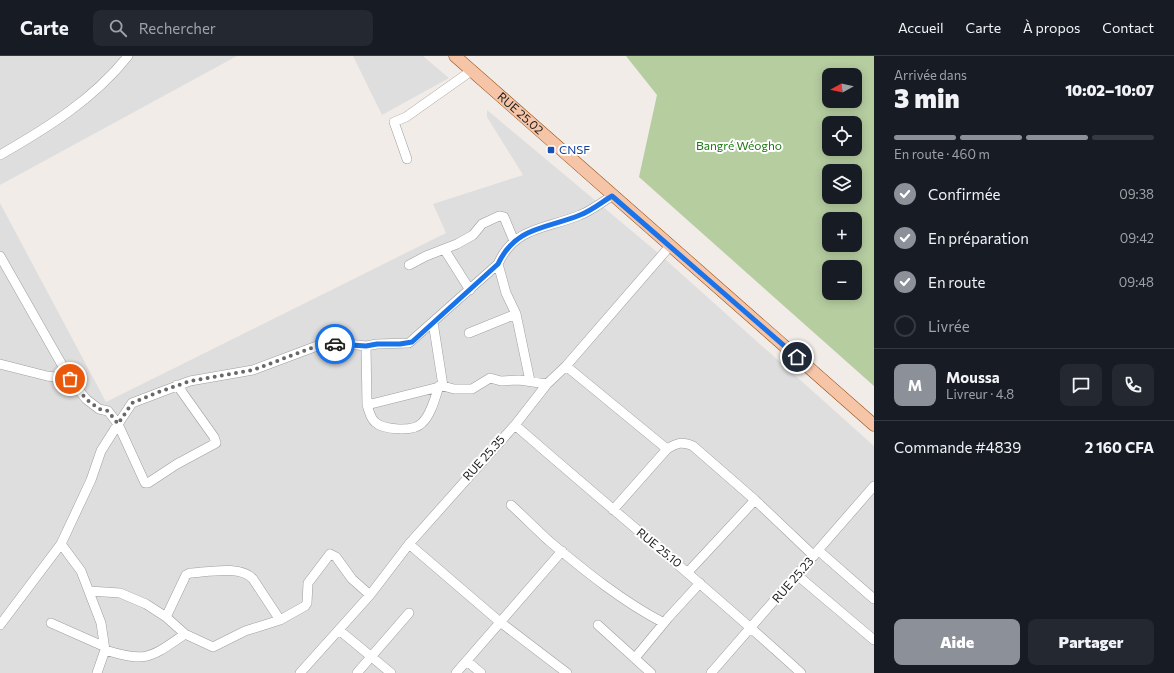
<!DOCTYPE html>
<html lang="fr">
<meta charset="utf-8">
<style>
:root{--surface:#171b24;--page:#242831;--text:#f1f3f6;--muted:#9ea1a6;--line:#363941;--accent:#8c9099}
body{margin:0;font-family:Commissioner,sans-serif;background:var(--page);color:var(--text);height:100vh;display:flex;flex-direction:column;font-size:15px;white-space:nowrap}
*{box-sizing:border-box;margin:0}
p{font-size:13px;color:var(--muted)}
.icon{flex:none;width:22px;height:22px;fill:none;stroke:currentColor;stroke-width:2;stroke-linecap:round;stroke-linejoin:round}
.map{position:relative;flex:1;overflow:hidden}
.sheet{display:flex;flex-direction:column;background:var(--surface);width:300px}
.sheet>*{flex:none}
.needle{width:26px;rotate:262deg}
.buttons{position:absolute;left:822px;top:12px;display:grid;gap:8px}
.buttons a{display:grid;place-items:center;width:40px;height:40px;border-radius:8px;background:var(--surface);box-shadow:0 2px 10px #0003;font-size:20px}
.pin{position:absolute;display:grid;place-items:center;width:34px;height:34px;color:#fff;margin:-17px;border:2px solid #fff;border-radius:50%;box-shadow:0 1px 4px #0007}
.courier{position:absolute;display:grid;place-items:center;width:40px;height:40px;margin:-20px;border:3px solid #1a73e8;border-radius:50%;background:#fff;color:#222;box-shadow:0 1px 5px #0007}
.headline em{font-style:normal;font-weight:800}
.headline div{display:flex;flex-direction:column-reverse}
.headline{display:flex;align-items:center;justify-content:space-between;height:68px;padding:0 20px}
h1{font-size:26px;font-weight:800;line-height:30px}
.bar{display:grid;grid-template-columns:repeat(4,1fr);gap:6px 4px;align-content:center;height:48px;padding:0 20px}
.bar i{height:5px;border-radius:3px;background:var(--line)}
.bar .current{background:var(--accent)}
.bar p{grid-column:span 4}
.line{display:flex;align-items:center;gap:10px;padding:0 20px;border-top:1px solid var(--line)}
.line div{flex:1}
.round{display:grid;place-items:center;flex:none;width:42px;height:42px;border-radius:8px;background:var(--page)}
ol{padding:0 20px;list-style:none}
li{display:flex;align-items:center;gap:12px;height:44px}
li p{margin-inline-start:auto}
li .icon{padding:4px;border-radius:50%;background:var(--accent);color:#fff;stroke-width:4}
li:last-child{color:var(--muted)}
li i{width:22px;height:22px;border:2px solid var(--line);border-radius:50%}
.button{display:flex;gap:8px;margin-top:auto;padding:8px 20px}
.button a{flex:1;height:46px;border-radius:8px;background:var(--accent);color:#fff;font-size:16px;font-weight:800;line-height:46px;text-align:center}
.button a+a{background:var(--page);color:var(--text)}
header{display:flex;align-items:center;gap:24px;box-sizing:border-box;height:56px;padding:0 20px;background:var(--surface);border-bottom:1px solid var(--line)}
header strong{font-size:19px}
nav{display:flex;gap:22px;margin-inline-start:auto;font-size:14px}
.search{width:280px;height:36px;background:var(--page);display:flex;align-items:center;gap:10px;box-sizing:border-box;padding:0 14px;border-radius:8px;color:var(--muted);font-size:15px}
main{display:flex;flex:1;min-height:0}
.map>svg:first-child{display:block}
.residential{fill:#dfdede}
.forest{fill:#b6cda0;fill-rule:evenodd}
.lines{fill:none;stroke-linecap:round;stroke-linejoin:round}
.minor-casing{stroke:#9e9e9e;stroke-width:10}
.major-casing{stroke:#934b0a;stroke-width:13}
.minor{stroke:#fff;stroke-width:9}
.major{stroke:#f6c5a8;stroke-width:12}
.done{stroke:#6a6867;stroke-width:4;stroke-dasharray:0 7.2}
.route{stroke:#1a73e8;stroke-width:5}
.transit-dot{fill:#1a4fb4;stroke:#fff;stroke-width:1.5}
.labels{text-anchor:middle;stroke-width:4;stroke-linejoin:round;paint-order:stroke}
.street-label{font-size:12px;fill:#212121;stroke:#fff}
.park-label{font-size:12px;fill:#1f7a14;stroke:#fff}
.transit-label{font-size:12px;fill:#164399;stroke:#fff;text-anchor:start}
</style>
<header>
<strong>Carte</strong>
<div class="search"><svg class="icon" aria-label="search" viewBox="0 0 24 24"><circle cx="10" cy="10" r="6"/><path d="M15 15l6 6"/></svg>Rechercher</div>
<nav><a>Accueil</a><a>Carte</a><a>À propos</a><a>Contact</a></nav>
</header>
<main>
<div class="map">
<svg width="874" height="617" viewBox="0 0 874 617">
<rect width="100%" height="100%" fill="#f1ece8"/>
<path class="residential" d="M0,0H237L0,129Z
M353,0H423L449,22L382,59Z
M487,54L657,196L874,390V617H0V147L106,346L446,177L433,148L523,119L487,61Z"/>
<path class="forest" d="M626,0H874V330L639,121L657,39ZM829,19H855V45H829ZM829,67H855V93H829ZM829,115H855V141H829ZM829,163H855V189H829ZM829,211H855V237H829Z"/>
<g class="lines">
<g class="minor-casing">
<path id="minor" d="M0,99C47,72 94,43 128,0
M407,103L394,66L406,61L471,15
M444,193L470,234
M0,200L70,323
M498,208L506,237L516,258L530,325
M409,209L426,200L457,188L473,179L482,168L499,160L504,161L514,185
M433,266L443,330L454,333H472L490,322L501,325L519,324L547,328
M469,277L516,258
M366,290L367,349L443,330
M0,308L47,320L70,323L86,343L99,353L108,355L118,368L101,395L91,424L61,488L0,569
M566,310L667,393
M177,329L214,381L216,387L177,408L148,427H145L118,368L132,347L190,325L253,314L317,290L339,287L366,290L377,288L409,287L498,208C515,170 547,173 580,159C591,155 602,146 612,140
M367,349C369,354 370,362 375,366C383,374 414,376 422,367C431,359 435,342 439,330
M515,369C610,452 708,532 801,617
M511,449C524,461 536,473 549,485C585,515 623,546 664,567
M613,454L667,393C677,387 682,385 693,390L755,444L814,500
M61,488L81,515L101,567L105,594L97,617
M409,488L500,566L567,617
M819,495L874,543
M688,516L755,444
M797,519L874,584
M89,535L120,537L146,548L166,561L185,578L213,591L245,575L280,564L305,550L307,547L308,527L330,498L336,501L352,523L370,539
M166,561L186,519L190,517C208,516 241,509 253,523L280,564
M51,567L103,590
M598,569L651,617
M339,574L391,617
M105,594C147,607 150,602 185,578
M635,602L668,562L700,527
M467,605L481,617
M300,617L370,539L409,488L515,369L547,328L566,310L670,190
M357,617L409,557
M456,617L562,495
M711,617L874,430"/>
</g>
<g class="major-casing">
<g id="major">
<path id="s1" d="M455,0L874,369"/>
</g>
</g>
<use href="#minor" class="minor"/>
<use href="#major" class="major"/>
</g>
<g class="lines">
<path class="done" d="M70,323L86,343L99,353L108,355L118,368L132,347L156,337L190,325L253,314L317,290L335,288"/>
<path class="route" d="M335,288L366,290L377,288H400L412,286L498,208C516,170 546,173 580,159C591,155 602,146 612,140L797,301"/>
</g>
<rect class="transit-dot" x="547" y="90" width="8" height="8" rx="2"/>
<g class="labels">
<g class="street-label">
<text dy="4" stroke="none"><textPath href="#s1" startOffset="87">RUE 25.02</textPath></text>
<text transform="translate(484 402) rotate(-48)" y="4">RUE 25.35</text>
<text transform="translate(659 492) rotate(39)" y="4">RUE 25.10</text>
<text transform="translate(793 524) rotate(-49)" y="4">RUE 25.23</text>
</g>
<g class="park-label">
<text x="739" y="94">Bangré Wéogho</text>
</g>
<g class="transit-label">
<text x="559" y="98">CNSF</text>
</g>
</g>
</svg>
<div class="buttons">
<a><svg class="needle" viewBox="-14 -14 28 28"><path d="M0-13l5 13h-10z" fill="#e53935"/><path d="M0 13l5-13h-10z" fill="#9ea1a6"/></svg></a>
<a><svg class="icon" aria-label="locate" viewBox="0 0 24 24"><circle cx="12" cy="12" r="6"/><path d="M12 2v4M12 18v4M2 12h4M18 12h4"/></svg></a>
<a><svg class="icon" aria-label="layers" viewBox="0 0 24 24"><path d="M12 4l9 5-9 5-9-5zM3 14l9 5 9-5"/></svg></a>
<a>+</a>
<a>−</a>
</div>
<div class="pin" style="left:70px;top:323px;background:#ea580c"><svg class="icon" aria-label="bag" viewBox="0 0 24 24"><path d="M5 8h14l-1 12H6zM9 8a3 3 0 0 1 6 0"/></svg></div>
<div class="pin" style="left:797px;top:301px;background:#1f2937"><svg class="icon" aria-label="home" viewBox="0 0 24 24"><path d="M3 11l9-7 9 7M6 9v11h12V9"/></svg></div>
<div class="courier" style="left:335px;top:288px"><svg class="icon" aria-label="car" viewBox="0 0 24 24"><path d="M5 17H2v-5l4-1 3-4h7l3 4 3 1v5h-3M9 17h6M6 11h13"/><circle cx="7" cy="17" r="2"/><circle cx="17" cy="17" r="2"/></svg></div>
</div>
<section class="sheet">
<div class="headline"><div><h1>3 min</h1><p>Arrivée dans</p></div><em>10:02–10:07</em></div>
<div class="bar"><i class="current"></i><i class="current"></i><i class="current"></i><i></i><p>En route · 460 m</p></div>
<ol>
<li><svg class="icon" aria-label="check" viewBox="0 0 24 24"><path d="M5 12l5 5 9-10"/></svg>Confirmée<p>09:38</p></li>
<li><svg class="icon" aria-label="check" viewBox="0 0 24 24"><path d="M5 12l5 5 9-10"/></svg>En préparation<p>09:42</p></li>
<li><svg class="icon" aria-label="check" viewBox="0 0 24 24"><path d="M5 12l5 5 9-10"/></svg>En route<p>09:48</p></li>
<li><i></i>Livrée</li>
</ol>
<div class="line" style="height:72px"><b class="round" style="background:var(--accent);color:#fff">M</b><div><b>Moussa</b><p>Livreur · 4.8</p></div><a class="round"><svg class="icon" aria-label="chat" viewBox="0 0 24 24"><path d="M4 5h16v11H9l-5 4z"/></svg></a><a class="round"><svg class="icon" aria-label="phone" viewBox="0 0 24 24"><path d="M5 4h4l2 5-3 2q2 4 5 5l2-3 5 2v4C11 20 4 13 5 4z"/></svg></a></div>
<div class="line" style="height:52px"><div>Commande #4839</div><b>2 160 CFA</b></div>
<div class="button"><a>Aide</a><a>Partager</a></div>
</section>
</main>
